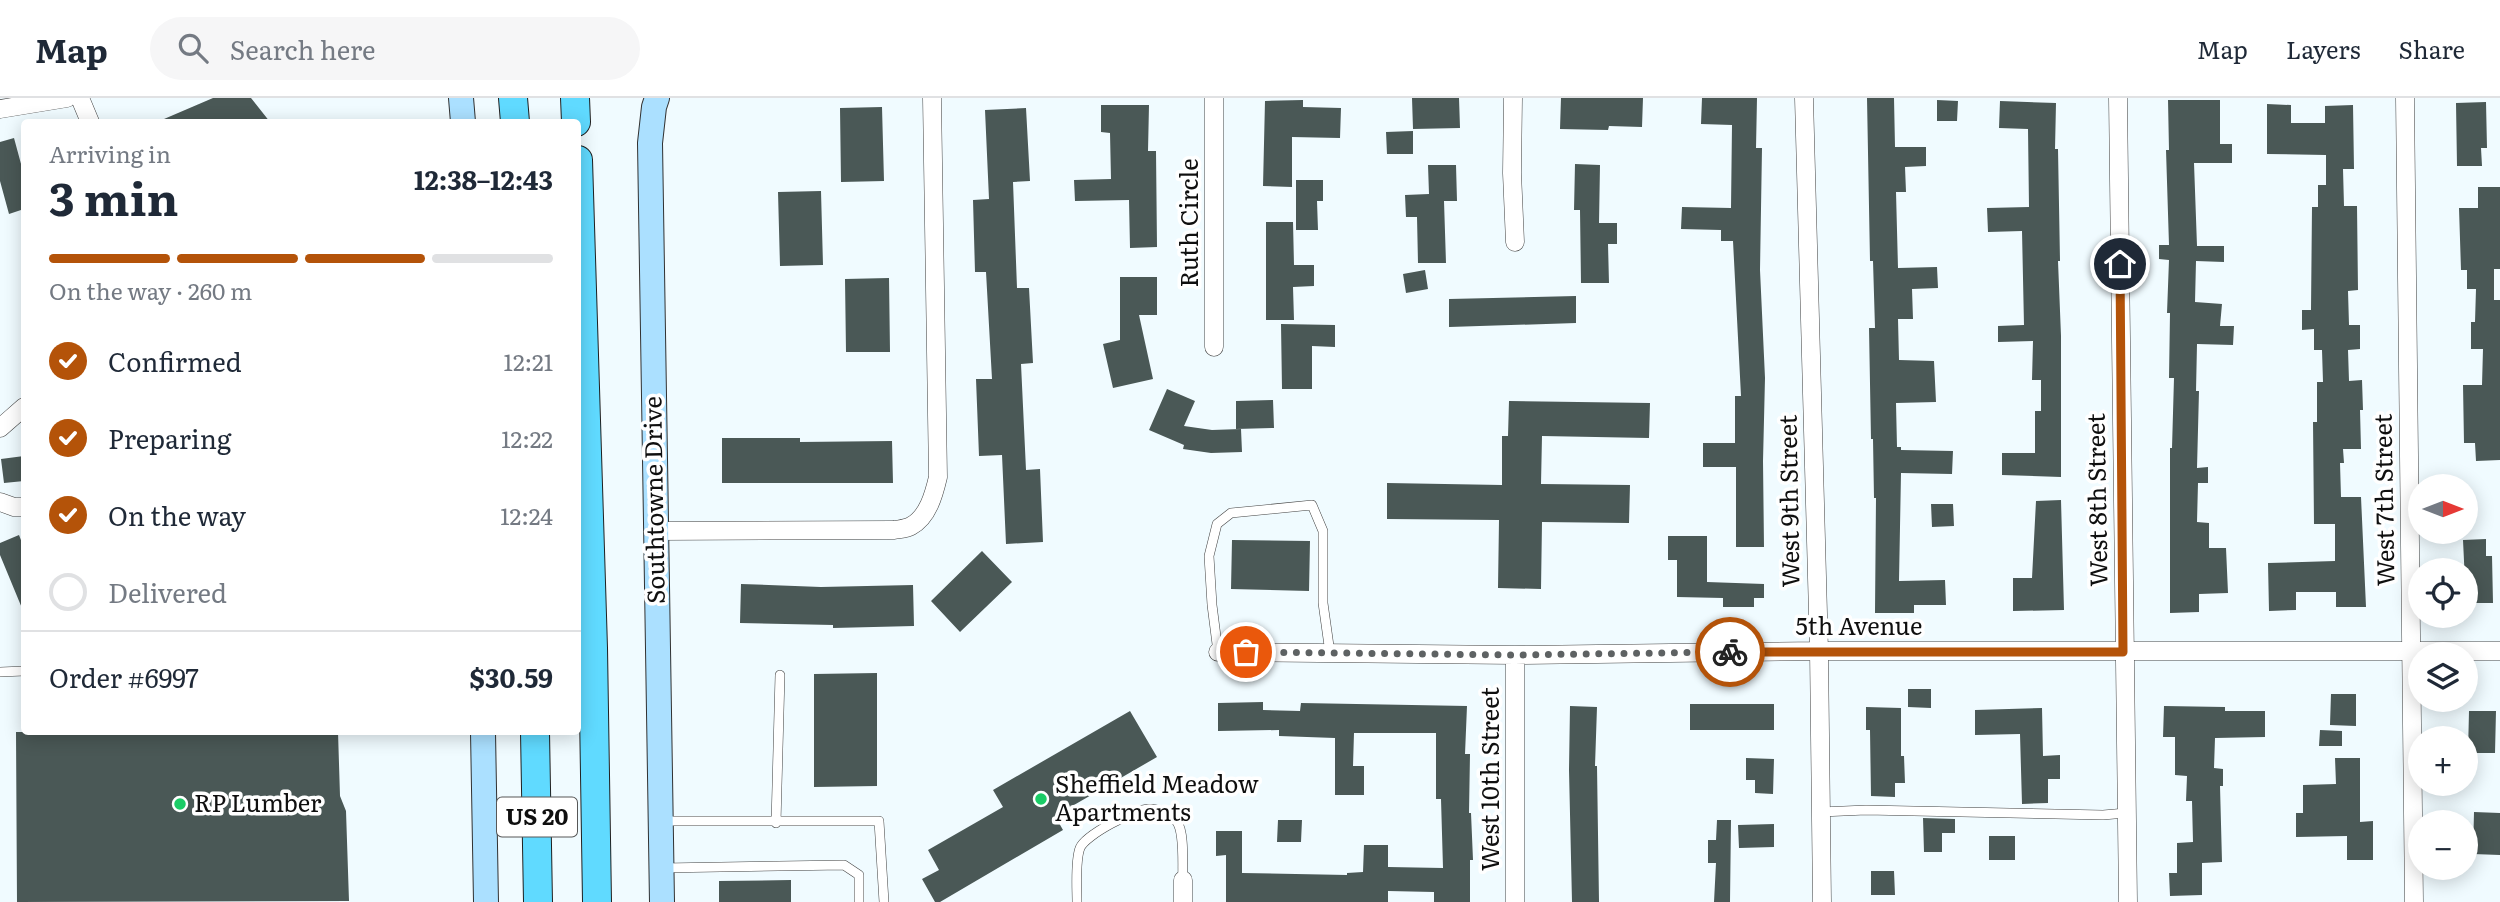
<!DOCTYPE html>
<meta charset="utf-8">
<style>
:root{--surface:#fff;--page:#f6f6f7;--text:#1f2937;--muted:#747a83;--line:#e0e1e3;--accent:#b45309}
body{margin:0;font-family:Literata,serif;background:var(--page);color:var(--text);height:100vh;display:flex;flex-direction:column;font-size:26px;white-space:nowrap}
*{box-sizing:border-box;margin:0}
p{font-size:23px;color:var(--muted)}
.icon{flex:none;width:38px;height:38px;fill:none;stroke:currentColor;stroke-width:2;stroke-linecap:round;stroke-linejoin:round}
.map{position:relative;flex:1;overflow:hidden}
.sheet{position:absolute;left:21px;top:21px;width:560px;height:616px;display:flex;flex-direction:column;background:var(--surface);border-radius:7px;box-shadow:0 4px 18px #0003}
.sheet>*{flex:none}
.needle{width:46px;rotate:90deg}
.tools{position:absolute;left:2408px;top:376px;display:grid;gap:14px}
.tools a{display:grid;place-items:center;width:70px;height:70px;border-radius:50%;background:var(--surface);box-shadow:0 4px 18px #0003;font-size:35px}
.pin{position:absolute;display:grid;place-items:center;width:60px;height:60px;color:#fff;margin:-30px;border:4px solid #fff;border-radius:50%;box-shadow:0 2px 7px #0007}
.courier{position:absolute;display:grid;place-items:center;width:70px;height:70px;margin:-35px;border:5px solid #b45309;border-radius:50%;background:#fff;color:#222;box-shadow:0 2px 9px #0007}
.head em{font-style:normal;font-weight:700}
.head div{display:flex;flex-direction:column-reverse}
.head{display:flex;align-items:center;justify-content:space-between;height:119px;padding:0 28px}
h1{font-size:46px;font-weight:700;line-height:52px}
.bar{display:grid;grid-template-columns:repeat(4,1fr);gap:10px 7px;align-content:center;height:84px;padding:0 28px}
.bar i{height:9px;border-radius:5px;background:var(--line)}
.bar .active{background:var(--accent)}
.bar p{grid-column:span 4}
.line{display:flex;align-items:center;gap:18px;padding:0 28px;border-top:2px solid var(--line)}
.line div{flex:1}
ol{padding:0 28px;list-style:none}
li{display:flex;align-items:center;gap:21px;height:77px}
li p{margin-inline-start:auto}
li .icon{padding:7px;border-radius:50%;background:var(--accent);color:#fff;stroke-width:4}
li:last-child{color:var(--muted)}
li i{width:38px;height:38px;border:4px solid var(--line);border-radius:50%}
header{display:flex;align-items:center;gap:42px;box-sizing:border-box;height:98px;padding:0 35px;background:var(--surface);border-bottom:2px solid var(--line)}
header strong{font-size:33px}
nav{display:flex;gap:38px;margin-inline-start:auto;font-size:24px}
.search{width:490px;height:63px;background:var(--page);display:flex;align-items:center;gap:18px;box-sizing:border-box;padding:0 24px;border-radius:38px;color:var(--muted);font-size:26px}
.map>svg:first-child{display:block}
.building{fill:#4a5856}
.lines{fill:none;stroke-linecap:round;stroke-linejoin:round}
.lane-casing{stroke:#424242;stroke-width:10}
.street-casing{stroke:#424242;stroke-width:19}
.secondary-casing{stroke:#313131;stroke-width:26}
.primary-casing{stroke:#202020;stroke-width:30}
.lane{stroke:#fff;stroke-width:9}
.street{stroke:#fff;stroke-width:18}
.secondary{stroke:#abe0ff;stroke-width:24}
.primary{stroke:#60daff;stroke-width:28}
.done{stroke:#5e6263;stroke-width:7;stroke-dasharray:0 12.6}
.route{stroke:#b45309;stroke-width:9}
.poi-dot{fill:#1acc66;stroke:#fff;stroke-width:2.5}
.labels{text-anchor:middle;stroke-width:7;stroke-linejoin:round;paint-order:stroke}
.shield{fill:#fff;stroke:#575757;stroke-width:2}
.shield-label{font-size:23px;font-weight:bold;fill:#0f0f0f}
.street-label{font-size:24px;fill:#0f0f0f;stroke:#fff}
.poi-label{font-size:24px;fill:#0f0f0f;stroke:#fff;text-anchor:start}
</style>
<header>
<strong>Map</strong>
<div class="search"><svg class="icon" aria-label="search" viewBox="0 0 24 24"><circle cx="10" cy="10" r="6"/><path d="M15 15l6 6"/></svg>Search here</div>
<nav><a>Map</a><a>Layers</a><a>Share</a></nav>
</header>
<div class="map">
<svg width="2500" height="804" viewBox="0 0 2500 804">
<rect width="100%" height="100%" fill="#f0fbff"/>
<path class="building" d="M213,0H251L270,24H157Z
M1412,0H1459L1460,30L1413,31Z
M1561,0H1643L1642,29L1609,28L1608,32L1560,31Z
M1702,0H1757L1756,50H1762L1760,172L1765,280L1763,363L1764,449H1736V369H1703V345H1735V298H1741L1733,143H1721V132L1681,131L1682,109L1731,110L1732,27L1701,26Z
M1867,0H1894L1895,49H1926V68L1905,69L1906,94H1896L1898,170L1937,169L1938,190L1912,191L1913,221H1898L1899,262L1934,263L1936,304L1896,305L1897,349H1901V352L1953,353L1952,376L1901,375L1899,483L1945,482L1946,507H1914V515H1875L1876,400H1874L1873,341H1871L1869,230H1875L1873,163H1870Z
M1303,2V9L1341,10L1340,40L1292,39V89L1263,88L1265,3Z
M1937,2L1958,3L1957,23H1937Z
M2168,2H2220V46H2232V65H2194L2197,148H2224V164L2196,163L2195,204L2222,206L2220,228H2234L2233,247L2197,246L2196,293H2199L2197,370L2208,369V385H2198L2197,424L2209,425V450H2226L2228,495L2199,496V514L2170,515V350H2172L2174,280H2169L2170,215H2167L2169,162L2159,161V147H2169L2166,52H2169Z
M2000,3L2056,5L2055,51H2058L2060,163H2058L2061,238V379L2002,377V355H2035V313H2041V282H2032L2033,243L1998,244V228L2024,227L2022,133L1988,134L1987,110L2029,109L2028,31L1999,30Z
M2486,4L2487,50H2481L2482,68H2457L2456,5Z
M2267,6L2291,7V25H2325V8L2353,7L2354,71H2343L2344,108H2357L2358,192L2348,193L2349,227H2360V251L2348,252L2349,283L2362,282L2363,312H2360L2361,351H2343L2344,365H2340L2341,399H2361L2366,509H2336V494H2296V512L2269,513L2268,465L2335,463V426H2314L2313,324H2317V284H2323L2322,252H2314V231L2302,232V212H2311L2312,109H2318V87H2326V57L2267,56Z
M1101,7H1149L1148,53H1156L1157,149L1130,150L1129,102L1075,103L1074,82L1111,81L1110,35L1101,34Z
M882,9L884,83L841,84L840,10Z
M1026,10L1030,83L1013,84L1017,190H1029L1033,265L1021,266L1026,372L1040,371L1043,444L1006,446L1002,357L979,358L976,281H992L986,174H975L973,102L989,101L985,12Z
M1413,33V56H1387L1386,34Z
M14,40L24,77V111L9,116L0,83V44Z
M1575,66L1600,67L1599,125H1617V146H1608L1609,185H1581L1580,112H1574Z
M1428,67H1456L1457,103H1444L1446,165H1418L1417,119H1406L1405,97L1429,96Z
M1296,82H1323V103H1317L1318,132H1296Z
M2478,89H2500V171H2494V202H2500V362L2476,363L2475,345H2464L2463,287H2482L2483,251H2471V224H2475L2476,191H2467V172H2461L2459,110H2478Z
M821,93L823,167L780,168L778,94Z
M1266,124H1293L1294,167H1314V188L1293,189L1294,222H1266Z
M1425,172L1428,191L1406,195L1403,176Z
M1120,179H1157V217H1139L1153,281L1113,290L1103,246L1120,242Z
M889,180L890,254H846L845,181Z
M1576,198V225L1449,229V201Z
M1281,226L1335,227V249L1312,248V291H1282Z
M1167,291L1195,303L1184,328L1212,332L1241,331L1242,354L1211,355L1183,351L1184,347L1149,332Z
M1273,302L1274,330L1236,331V303Z
M1509,303L1650,305L1649,340L1542,338L1541,386L1630,387L1629,425L1542,424L1541,491L1498,490L1499,422L1387,421V385L1502,387V338H1508Z
M722,340H800V344L892,343L893,385H722Z
M24,358V383L4,385L1,361Z
M2061,402L2064,512L2013,513V480H2032L2036,403Z
M1931,406H1953L1954,428L1932,429Z
M19,437L24,450V515L0,457V445Z
M1668,438H1707V484L1764,486V500H1754V509H1723V500L1677,499V462H1668Z
M2486,441V458H2492L2493,505H2466L2463,442Z
M1232,442L1310,443L1309,493L1231,491Z
M982,453L1012,484L960,534L931,503Z
M741,486L821,489L913,487L914,528L833,530V527L740,525Z
M877,575V688L814,689V576Z
M1908,591H1931V610L1908,609Z
M2331,596H2356V628L2330,627Z
M1263,604V612L1300,613L1301,605L1467,608L1465,656H1470L1469,715H1471L1473,762H1470V804H1434V794L1388,793V804H1226V757L1216,758V733H1242V775L1347,777V775L1363,774L1364,747H1388V769L1443,770L1441,701H1436V635H1354L1353,668H1364V697H1335V640L1279,638V632L1218,633V605Z
M1690,606H1774V632H1690Z
M1570,608L1597,609L1595,668H1597L1599,804H1572L1569,672Z
M2164,608L2225,609V613H2265V639L2215,640L2214,670L2223,671V688H2220L2222,764L2202,765V797L2170,798L2169,775H2177V745L2193,744L2192,703H2186L2187,678L2175,677V639H2163Z
M1866,609L1901,610V658H1904L1905,685H1895V699L1871,698L1870,632H1866Z
M2042,610L2043,658L2060,657V681H2048V705L2022,706L2020,636L1975,637V612Z
M1130,613L1157,659L1055,718L1063,732L940,804H935L922,781L939,772L928,752L1003,709L993,692Z
M2469,613H2496L2495,655H2468Z
M2320,632L2342,633V648H2319Z
M16,634H338L340,698L346,713L349,803L17,804Z
M1746,660L1774,661L1773,696L1755,695V682H1746Z
M2335,660H2360V724L2373,723V762H2347V738L2296,739V715H2303V687L2336,686Z
M2474,714L2500,715V757L2473,756Z
M1923,720L1955,721V735H1942V754H1924Z
M1278,722H1302L1301,744H1277Z
M1717,722H1731L1730,804H1714L1716,765H1708V742H1716Z
M1774,726V749L1739,750L1738,727Z
M1989,738H2015V762H1989Z
M1871,773H1894L1895,797H1871Z
M791,782V804H719V783Z"/>
<g class="lines">
<g class="lane-casing">
<path id="lane" d="M1218,554L1212,507L1209,458L1217,426L1231,415L1312,407L1323,433V505L1330,555
M0,574L24,573
M1821,714L1866,712L2103,717L2126,715
M662,723H879L884,804
M776,725L780,577
M663,770L844,767L859,777V804
M1077,804C1077,790 1075,763 1080,750C1085,737 1135,711 1149,711C1159,711 1171,715 1177,724C1185,735 1182,768 1183,782"/>
</g>
<g class="street-casing">
<path id="street" d="M80,0L90,24
M1513,0L1512,75L1515,144
M1804,0L1819,553L1822,804
M2118,0L2128,804
M2405,0L2414,804
M0,11L67,0
M1214,249V0
M0,330L24,309
M0,404L14,409H24
M656,433L894,432C899,431 906,431 911,428C928,419 934,396 938,379L932,0
M1218,554L1515,557L1819,553H2500
M1515,557V804
M1183,782V804"/>
</g>
<g class="secondary-casing">
<path id="secondary" d="M461,0L463,24
M657,0L654,9L650,45L662,804
M483,634L486,804"/>
</g>
<g class="primary-casing">
<path id="primary" d="M513,0L515,24
M575,0L576,24
M578,62L593,550L597,804
M535,634L538,804"/>
</g>
<use href="#lane" class="lane"/>
<use href="#street" class="street"/>
<use href="#secondary" class="secondary"/>
<use href="#primary" class="primary"/>
</g>
<g class="lines">
<path class="done" d="M1246,554L1515,557L1730,554"/>
<path class="route" d="M1730,554H2123L2120,166"/>
</g>
<g class="poi-dot">
<circle cx="1041" cy="701" r="7"/>
<circle cx="180" cy="706" r="7"/>
</g>
<g class="labels">
<rect class="shield" x="497" y="699.5" width="80" height="39" rx="5"/>
<g class="shield-label">
<text x="537" y="727">US 20</text>
</g>
<g class="street-label">
<text transform="translate(1190 125) rotate(-90)" y="8">Ruth Circle</text>
<text transform="translate(655 402) rotate(-91)" y="8">Southtowne Drive</text>
<text transform="translate(2098 402) rotate(-91)" y="8">West 8th Street</text>
<text transform="translate(2385 402) rotate(-91)" y="8">West 7th Street</text>
<text transform="translate(1790 403) rotate(-91)" y="8">West 9th Street</text>
<text x="1859" y="537">5th Avenue</text>
<text transform="translate(1491 681) rotate(-90)" y="8">West 10th Street</text>
</g>
<g class="poi-label">
<text x="1055" y="695">Sheffield Meadow<tspan x="1055" dy="28">Apartments</tspan></text>
<text x="194" y="714">RP Lumber</text>
</g>
</g>
</svg>
<div class="tools">
<a><svg class="needle" viewBox="-14 -14 28 28"><path d="M0-13l5 13h-10z" fill="#e53935"/><path d="M0 13l5-13h-10z" fill="#747a83"/></svg></a>
<a><svg class="icon" aria-label="locate" viewBox="0 0 24 24"><circle cx="12" cy="12" r="6"/><path d="M12 2v4M12 18v4M2 12h4M18 12h4"/></svg></a>
<a><svg class="icon" aria-label="layers" viewBox="0 0 24 24"><path d="M12 4l9 5-9 5-9-5zM3 14l9 5 9-5"/></svg></a>
<a>+</a>
<a>−</a>
</div>
<div class="pin" style="left:1246px;top:554px;background:#ea580c"><svg class="icon" aria-label="bag" viewBox="0 0 24 24"><path d="M5 8h14l-1 12H6zM9 8a3 3 0 0 1 6 0"/></svg></div>
<div class="pin" style="left:2120px;top:166px;background:#1f2937"><svg class="icon" aria-label="home" viewBox="0 0 24 24"><path d="M3 11l9-7 9 7M6 9v11h12V9"/></svg></div>
<div class="courier" style="left:1730px;top:554px"><svg class="icon" aria-label="bike" viewBox="0 0 24 24"><circle cx="6" cy="16" r="4"/><circle cx="18" cy="16" r="4"/><path d="M6 16l4-8h5l3 8M10 8l3 8H6M13 5h3"/></svg></div>
<section class="sheet">
<div class="head"><div><h1>3 min</h1><p>Arriving in</p></div><em>12:38–12:43</em></div>
<div class="bar"><i class="active"></i><i class="active"></i><i class="active"></i><i></i><p>On the way · 260 m</p></div>
<ol>
<li><svg class="icon" aria-label="check" viewBox="0 0 24 24"><path d="M5 12l5 5 9-10"/></svg>Confirmed<p>12:21</p></li>
<li><svg class="icon" aria-label="check" viewBox="0 0 24 24"><path d="M5 12l5 5 9-10"/></svg>Preparing<p>12:22</p></li>
<li><svg class="icon" aria-label="check" viewBox="0 0 24 24"><path d="M5 12l5 5 9-10"/></svg>On the way<p>12:24</p></li>
<li><i></i>Delivered</li>
</ol>
<div class="line" style="height:91px"><div>Order #6997</div><b>$30.59</b></div>
</section>
</div>
